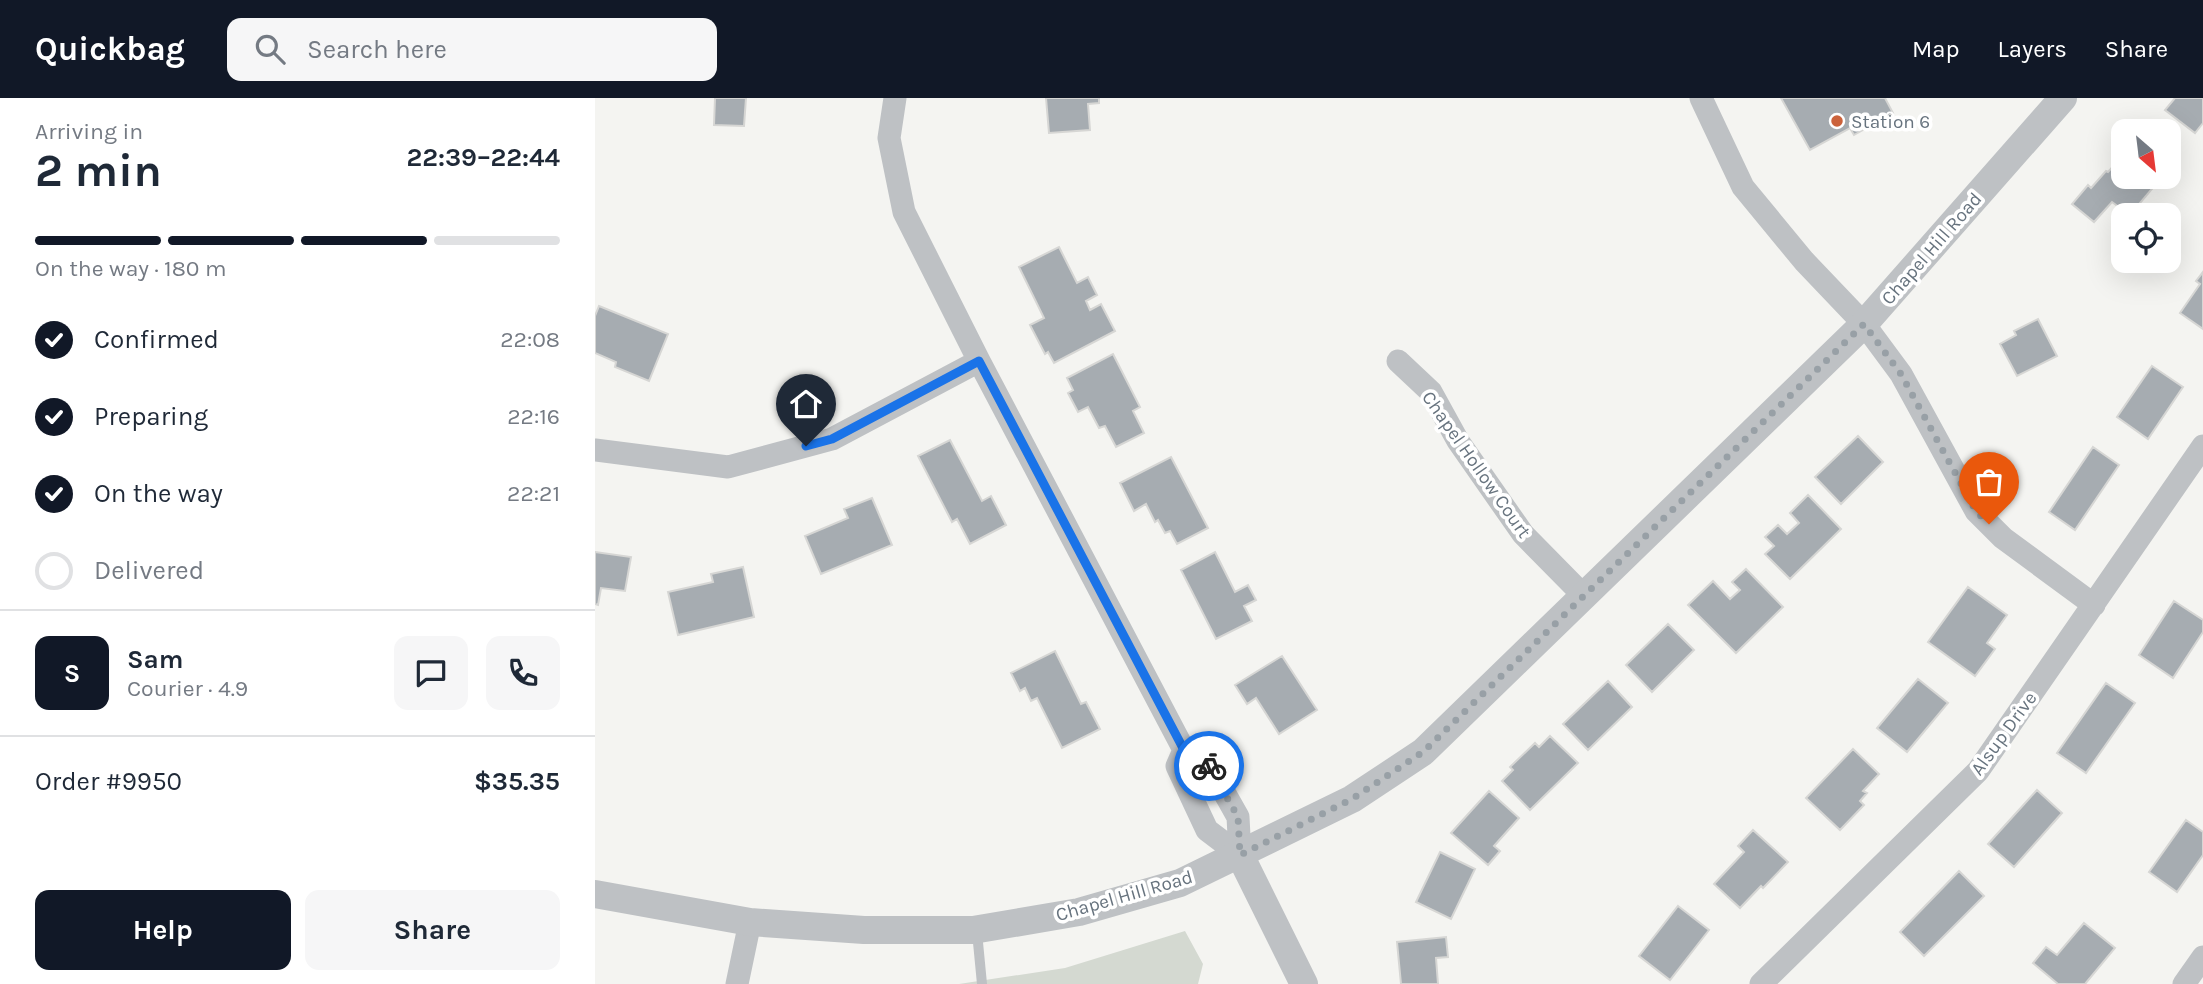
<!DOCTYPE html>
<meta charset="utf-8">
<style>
:root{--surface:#fff;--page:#f6f6f7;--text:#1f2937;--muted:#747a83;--line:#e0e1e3;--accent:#111827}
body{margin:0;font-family:Karla,sans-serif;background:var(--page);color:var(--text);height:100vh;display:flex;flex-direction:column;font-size:26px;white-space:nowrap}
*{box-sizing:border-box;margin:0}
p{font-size:23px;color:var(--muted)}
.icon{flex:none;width:38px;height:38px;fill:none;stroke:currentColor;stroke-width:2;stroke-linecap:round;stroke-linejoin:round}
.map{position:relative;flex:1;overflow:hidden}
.details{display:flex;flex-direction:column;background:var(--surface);width:595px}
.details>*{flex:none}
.needle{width:46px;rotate:152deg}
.fabs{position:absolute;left:1516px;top:21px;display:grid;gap:14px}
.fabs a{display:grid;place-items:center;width:70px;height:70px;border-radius:14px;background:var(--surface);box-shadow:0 7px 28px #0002;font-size:35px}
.pin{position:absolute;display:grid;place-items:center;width:60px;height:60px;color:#fff;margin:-72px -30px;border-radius:50% 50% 50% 0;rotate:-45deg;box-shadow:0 0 7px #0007}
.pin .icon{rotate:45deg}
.courier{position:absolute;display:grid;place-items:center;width:70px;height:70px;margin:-35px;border:5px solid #1a73e8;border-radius:50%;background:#fff;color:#222;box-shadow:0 2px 9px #0007}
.overview em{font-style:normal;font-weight:700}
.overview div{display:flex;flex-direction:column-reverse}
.overview{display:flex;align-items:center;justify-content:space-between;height:119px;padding:0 35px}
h1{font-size:46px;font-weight:700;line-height:52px}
.bar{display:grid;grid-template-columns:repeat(4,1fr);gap:10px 7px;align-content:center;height:84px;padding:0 35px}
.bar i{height:9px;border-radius:5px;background:var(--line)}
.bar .current{background:var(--accent)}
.bar p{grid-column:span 4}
.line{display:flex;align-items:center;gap:18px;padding:0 35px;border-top:2px solid var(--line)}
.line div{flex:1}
.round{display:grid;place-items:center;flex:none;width:74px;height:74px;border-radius:14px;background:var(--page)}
ol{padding:0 35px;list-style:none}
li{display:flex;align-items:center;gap:21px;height:77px}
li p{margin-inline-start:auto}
li .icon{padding:7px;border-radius:50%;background:var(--accent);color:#fff;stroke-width:4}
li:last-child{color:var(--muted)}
li i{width:38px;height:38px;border:4px solid var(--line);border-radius:50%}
.button{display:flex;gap:14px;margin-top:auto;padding:14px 35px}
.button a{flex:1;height:80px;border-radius:14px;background:var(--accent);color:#fff;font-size:28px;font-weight:700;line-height:80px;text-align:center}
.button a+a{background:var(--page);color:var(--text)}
header{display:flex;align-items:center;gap:42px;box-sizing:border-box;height:98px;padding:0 35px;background:var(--accent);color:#fff}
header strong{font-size:33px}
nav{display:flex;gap:38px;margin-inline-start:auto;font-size:24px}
.search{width:490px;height:63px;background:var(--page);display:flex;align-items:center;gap:18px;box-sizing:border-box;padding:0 24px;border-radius:14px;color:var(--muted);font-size:26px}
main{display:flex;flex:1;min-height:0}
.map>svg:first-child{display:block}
.green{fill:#d4d9d1}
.building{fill:#a6acb1;stroke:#d6d6d4;stroke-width:2}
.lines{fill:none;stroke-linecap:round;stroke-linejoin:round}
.service{stroke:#bec1c4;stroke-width:10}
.minor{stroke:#bec1c4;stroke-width:23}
.tertiary{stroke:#bec1c4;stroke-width:28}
.done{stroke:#98a0a6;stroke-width:7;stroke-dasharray:0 12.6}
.route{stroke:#1a73e8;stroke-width:9}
.poi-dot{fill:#cb623b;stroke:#fff;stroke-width:2.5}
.labels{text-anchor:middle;stroke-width:7;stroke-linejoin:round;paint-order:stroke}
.poi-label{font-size:19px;fill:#67737e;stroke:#fff;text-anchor:start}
.street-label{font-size:19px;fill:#67737e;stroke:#fff}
</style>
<header>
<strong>Quickbag</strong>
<div class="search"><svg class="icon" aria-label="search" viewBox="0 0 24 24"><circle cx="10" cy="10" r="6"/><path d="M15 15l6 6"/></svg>Search here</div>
<nav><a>Map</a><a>Layers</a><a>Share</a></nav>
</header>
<main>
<section class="details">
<div class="overview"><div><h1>2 min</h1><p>Arriving in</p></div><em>22:39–22:44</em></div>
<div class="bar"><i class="current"></i><i class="current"></i><i class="current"></i><i></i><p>On the way · 180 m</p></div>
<ol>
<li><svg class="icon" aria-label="check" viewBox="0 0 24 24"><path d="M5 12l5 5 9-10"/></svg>Confirmed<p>22:08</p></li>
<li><svg class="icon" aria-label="check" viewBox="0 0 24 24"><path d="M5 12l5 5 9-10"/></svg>Preparing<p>22:16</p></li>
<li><svg class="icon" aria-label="check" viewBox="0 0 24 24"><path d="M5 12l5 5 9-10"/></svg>On the way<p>22:21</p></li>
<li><i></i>Delivered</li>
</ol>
<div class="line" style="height:126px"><b class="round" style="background:var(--accent);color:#fff">S</b><div><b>Sam</b><p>Courier · 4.9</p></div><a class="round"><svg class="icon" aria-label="chat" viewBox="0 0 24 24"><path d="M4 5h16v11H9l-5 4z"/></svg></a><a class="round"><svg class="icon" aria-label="phone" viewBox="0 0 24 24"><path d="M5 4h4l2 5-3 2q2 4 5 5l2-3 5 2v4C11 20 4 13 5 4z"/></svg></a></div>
<div class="line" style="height:91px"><div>Order #9950</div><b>$35.35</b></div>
<div class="button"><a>Help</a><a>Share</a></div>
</section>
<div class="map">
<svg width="1608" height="886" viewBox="0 0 1608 886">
<rect width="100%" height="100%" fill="#f4f4f1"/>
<path class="green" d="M590,833L608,866L603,886H364L470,870Z"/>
<path class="building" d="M120,0H151L149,28L119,27Z
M451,0H504V5L493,6L495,32L454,35Z
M1186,0H1290L1298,15L1259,37L1255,30L1215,52Z
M1580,0H1608V25L1600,35L1570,12Z
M1528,52V79H1567L1535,117L1517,104L1499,124L1477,106L1493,87L1496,90L1511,73L1513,74L1523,63L1520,61Z
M464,149L482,185L493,179L502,197L491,203L495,212L506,206L520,233L459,265L453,254L450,256L435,227L449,220L424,169Z
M1608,174V231L1585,215L1605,186L1601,183Z
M4,208L73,236L54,283L20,269L21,264L0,255V218Z
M1443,221L1462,258L1422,278L1405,246L1421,237L1419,233Z
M518,256L545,309L538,313L549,335L521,349L510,328L504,330L493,309L483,314L473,295L478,292L472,280Z
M1557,268L1588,289L1553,341L1522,319Z
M1263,338L1288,364L1246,406L1220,379Z
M355,342L387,403L396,398L411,427L375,446L362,421L357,424L323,358Z
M1498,349L1524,367L1480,432L1454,414Z
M576,359L613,430L582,446L575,433L570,435L563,422L560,424L551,406L539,413L525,385Z
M1213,397L1246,431L1195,481L1170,456L1179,448L1170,439L1183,427L1192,436L1204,425L1195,415Z
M277,400L297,447L226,476L210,438L253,420L249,411Z
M0,454L36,459L30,493L6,490L3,507L0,506Z
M620,454L640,494L653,487L661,502L649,508L657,523L621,541L586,472Z
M148,469L159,519L83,537L73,494L118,484L116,476Z
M1151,471L1188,509L1141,555L1093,507L1118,483L1135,501L1145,492L1137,484Z
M1373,489L1412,517L1392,545L1400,551L1380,578L1333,544Z
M1579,503L1608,522V534L1578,580L1544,557Z
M1073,526L1099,552L1057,594L1031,567Z
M460,553L486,606L491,604L505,631L467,650L442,600L436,603L430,590L425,593L416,575Z
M687,558L722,612L684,636L661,600L652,606L640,587Z
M1323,581L1353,605L1312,654L1282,630Z
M1013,583L1037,609L993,652L968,626Z
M1511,585L1540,605L1491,675L1462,655Z
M955,638L983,665L935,712L907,683L918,672L915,669L940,645L944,649Z
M1258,651L1284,676L1268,693L1272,695L1265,703L1269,707L1245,732L1211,700Z
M1442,692L1467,715L1419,769L1393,746Z
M894,693L924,720L899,748L905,753L893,767L856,735Z
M1591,722L1608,734V757L1582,794L1554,774Z
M1158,732L1193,764L1168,790L1166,788L1145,810L1119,786L1149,754L1143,748Z
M845,754L880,771L856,821L821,804Z
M1364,773L1389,798L1329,858L1305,834Z
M1083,808L1114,832L1075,882L1044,858Z
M1489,825L1520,850L1490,886H1463L1438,865L1451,849L1462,857Z
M851,839L853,859L841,860L843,886H806L802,844Z"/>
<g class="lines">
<path class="service" d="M382,834L387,886"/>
<path class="minor" d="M300,0L294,40L309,114L384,263L589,652
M1106,0L1148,89L1209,163L1269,226L1306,276L1381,413L1408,440L1499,507
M803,263L836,294L863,343L928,436L990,499
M0,352L133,369L237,341L384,263
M589,652L607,655L643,719L645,757
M589,652L582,668L612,732L645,757
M142,886L155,824
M1166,886L1383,673L1608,348
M1589,886L1608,859"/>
<path class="tertiary" d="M645,757L709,886
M0,796L155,824L269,832H378L484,814L585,785L757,701L828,654L1269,226L1468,0"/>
</g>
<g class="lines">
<path class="done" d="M614,668L643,719L645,757L757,701L828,654L1269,226L1306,276L1381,413L1394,426"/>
<path class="route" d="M211,348L237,341L384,263L589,652L607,655L614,668"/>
</g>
<circle class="poi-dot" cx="1242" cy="23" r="7"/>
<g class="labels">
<g class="poi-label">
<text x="1256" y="30">Station 6</text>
</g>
<g class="street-label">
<text transform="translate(1336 150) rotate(-49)" y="7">Chapel Hill Road</text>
<text transform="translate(882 366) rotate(55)" y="7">Chapel Hollow Court</text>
<text transform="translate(1408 635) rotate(-54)" y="7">Alsup Drive</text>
<text transform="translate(529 797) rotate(-16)" y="7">Chapel Hill Road</text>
</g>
</g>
</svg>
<div class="fabs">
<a><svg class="needle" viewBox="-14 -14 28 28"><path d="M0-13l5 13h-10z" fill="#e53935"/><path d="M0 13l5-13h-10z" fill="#747a83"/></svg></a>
<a><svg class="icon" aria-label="locate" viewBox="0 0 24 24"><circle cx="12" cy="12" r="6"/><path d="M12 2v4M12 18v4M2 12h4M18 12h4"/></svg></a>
</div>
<div class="pin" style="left:1394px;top:426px;background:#ea580c"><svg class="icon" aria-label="bag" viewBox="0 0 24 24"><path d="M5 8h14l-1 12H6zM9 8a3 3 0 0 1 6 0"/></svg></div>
<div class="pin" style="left:211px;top:348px;background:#1f2937"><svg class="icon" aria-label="home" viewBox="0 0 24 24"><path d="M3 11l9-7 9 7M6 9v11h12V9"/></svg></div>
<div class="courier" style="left:614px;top:668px"><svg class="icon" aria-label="bike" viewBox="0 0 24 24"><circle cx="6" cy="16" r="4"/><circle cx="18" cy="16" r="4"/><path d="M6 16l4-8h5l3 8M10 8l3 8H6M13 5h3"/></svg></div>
</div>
</main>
